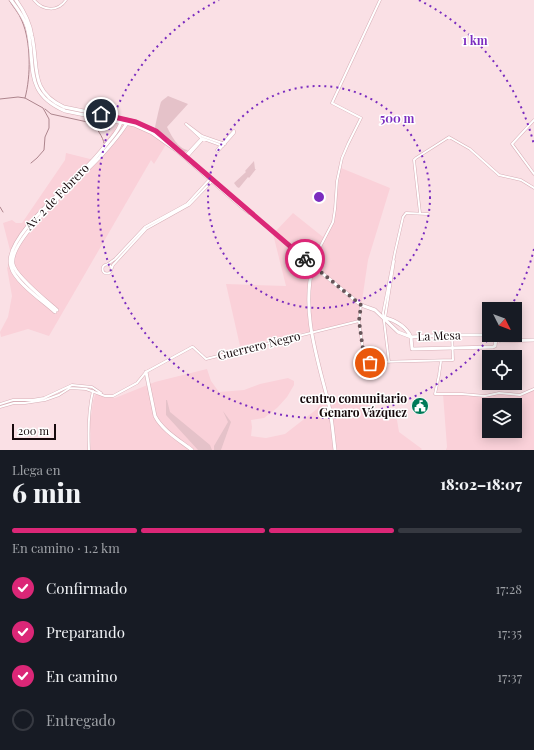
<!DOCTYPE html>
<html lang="es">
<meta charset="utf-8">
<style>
:root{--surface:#171b24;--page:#20242c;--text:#f1f3f6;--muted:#9ea1a6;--line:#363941;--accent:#db2777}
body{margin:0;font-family:"Playfair Display",serif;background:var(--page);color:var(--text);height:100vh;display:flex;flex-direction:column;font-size:15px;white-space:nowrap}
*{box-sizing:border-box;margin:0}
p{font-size:13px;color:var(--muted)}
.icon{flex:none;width:22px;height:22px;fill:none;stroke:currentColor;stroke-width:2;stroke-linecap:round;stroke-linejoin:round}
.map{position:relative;height:450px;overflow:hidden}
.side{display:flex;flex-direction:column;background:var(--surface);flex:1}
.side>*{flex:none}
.needle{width:26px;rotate:132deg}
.controls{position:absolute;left:482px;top:302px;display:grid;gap:8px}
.controls a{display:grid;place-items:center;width:40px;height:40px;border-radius:0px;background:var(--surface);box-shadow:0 2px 10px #0003;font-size:20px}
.scale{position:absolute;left:12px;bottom:10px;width:44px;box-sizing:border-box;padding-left:4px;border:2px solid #170a0d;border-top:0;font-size:11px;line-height:14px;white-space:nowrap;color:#170a0d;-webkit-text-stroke:3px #fff;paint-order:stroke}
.pin{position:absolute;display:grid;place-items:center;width:34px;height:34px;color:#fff;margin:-17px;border:2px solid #fff;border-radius:50%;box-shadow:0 1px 4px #0007}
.courier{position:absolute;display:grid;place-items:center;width:40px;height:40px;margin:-20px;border:3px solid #db2777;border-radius:50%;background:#fff;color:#222;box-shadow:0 1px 5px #0007}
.summary em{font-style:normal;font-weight:800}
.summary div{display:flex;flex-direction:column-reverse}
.summary{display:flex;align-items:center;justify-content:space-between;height:68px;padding:0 12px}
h1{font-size:26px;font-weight:800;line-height:30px}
.bar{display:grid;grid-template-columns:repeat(4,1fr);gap:6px 4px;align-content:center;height:48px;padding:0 12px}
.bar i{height:5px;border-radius:3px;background:var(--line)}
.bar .on{background:var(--accent)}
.bar p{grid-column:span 4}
ol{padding:0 12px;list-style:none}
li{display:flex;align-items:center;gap:12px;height:44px}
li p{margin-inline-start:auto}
li .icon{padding:4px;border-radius:50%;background:var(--accent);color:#fff;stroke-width:4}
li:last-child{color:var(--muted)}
li i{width:22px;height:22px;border:2px solid var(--line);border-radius:50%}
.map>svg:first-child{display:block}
.built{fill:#fad1d9;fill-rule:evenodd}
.green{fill:#e5c2c9}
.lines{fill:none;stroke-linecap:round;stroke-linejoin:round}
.stream{stroke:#ad858d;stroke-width:1}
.minor-casing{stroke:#d7afb7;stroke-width:3}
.major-casing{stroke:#d7afb7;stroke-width:4}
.minor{stroke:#fff;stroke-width:2}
.major{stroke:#fff;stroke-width:3}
.done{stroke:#665559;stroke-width:4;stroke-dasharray:0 7.2}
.route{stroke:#db2777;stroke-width:5}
.ring{fill:none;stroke:#7b2cbf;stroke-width:2;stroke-dasharray:2 4}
.labels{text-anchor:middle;stroke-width:3;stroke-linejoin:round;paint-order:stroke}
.street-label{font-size:12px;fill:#170a0d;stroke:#fff}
.poi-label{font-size:12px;font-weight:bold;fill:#170a0d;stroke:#fff;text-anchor:end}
.centre{fill:#7b2cbf;stroke:#fff;stroke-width:2}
.ring-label{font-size:12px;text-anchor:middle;font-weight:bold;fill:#7b2cbf;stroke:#fff;stroke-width:3;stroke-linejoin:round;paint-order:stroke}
</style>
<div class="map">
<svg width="534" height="450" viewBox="0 0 534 450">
<rect width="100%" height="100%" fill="#fae0e5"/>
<path class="built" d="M118,122L137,126L167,143L154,164L151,160L49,336L28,329L1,337L0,332L8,317L12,296L7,268L10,263L11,254L3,223L12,220L16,223H22L65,160L66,153L94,160Z
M341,168L390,188L368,260L359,321L312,332L299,333L240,346L226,284L286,286L273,234L293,213L323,237L334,218Z
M207,369L211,381L219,392L244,390L260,384L288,378L294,381V385L287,397L277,408L264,418L251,420L252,427L251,436L266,438L285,434L317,409L322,401L353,396L369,405L374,414L394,417L397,420L399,432L422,449L421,450H91L90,423L93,401L95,395L98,394L105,398H115L155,382Z
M534,390V450H446L447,447L443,394H465L485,397L498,392L520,396ZM489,405H515V431H489Z"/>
<path class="green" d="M168,96L188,104L167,127C171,135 178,149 188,150L185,152H183L155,128C155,127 160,104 161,102C162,100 166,98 168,96Z
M254,161L255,169H256L249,178L248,177L239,188L237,187L234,183L246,172L245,171Z
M166,400H167L170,412L210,445L212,450H198L166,415Z
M223,411L231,422L221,450H214V446L228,422Z"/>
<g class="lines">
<path class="stream" d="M9,0C13,7 19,13 22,21C31,42 31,76 25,98
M0,99L18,97L25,98L43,108L49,119V128L45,137L44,150L37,158L31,163
M45,109L51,114L92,123C95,125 104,139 104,143
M0,207L3,212"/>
<g class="minor-casing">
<path id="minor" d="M34,0C43,11 58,12 66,0
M534,120L512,144L534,174
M186,124L202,136L225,144
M186,124L201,138L223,146
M217,150L234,131
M218,151L234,133V131
M185,156L201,139
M186,158L203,139
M420,213L414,160L416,158L449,137L470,149L499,175L521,180L534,188
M108,264L115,259L145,227L187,204L210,179
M102.5 269a4.5 4.5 0 1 1 9 0a4.5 4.5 0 1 1-9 0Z
M313,265L319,249L333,222L335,209L337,181L342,158L348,144L361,118L332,103L380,0
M112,268L113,265L146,229L189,205L212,181
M361,305L359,321L365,365L377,362L453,360L452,335
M385,318L394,261
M441,361L439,375L435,394H462L485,396L499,393L520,395L534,389
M389,362L383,313L395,252L403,217L406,213L428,214
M0,404L13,400H32L44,398L72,385L92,387L101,393
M0,407L14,403H25L45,400L59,395L70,388L86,389L105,396H113L137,383L146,372L192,347H193L206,359L359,321
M89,450C88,430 88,411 93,391"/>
</g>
<g class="major-casing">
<path id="major" d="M11,0C17,8 24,17 27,27C37,63 21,92 65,111L134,125L152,133L176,150L243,208L250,213
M16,0C24,11 30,22 32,36C39,67 29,91 64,107L128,120L136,122L156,131L301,256L361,305L375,310L398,332L411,337L448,335H491L501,341L534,340
M313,265C301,311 317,357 328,401C332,417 333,434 335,450
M57,310C47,301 15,276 13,264C8,239 83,176 100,157C109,147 120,135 127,123
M55,312C43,301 15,282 11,267C2,242 59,194 76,177C88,166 99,154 109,141C114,135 120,129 121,121
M383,317C394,320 406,326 411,337
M411,337L412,349L493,347L495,346L496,338
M146,372L155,416C162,430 179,440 192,450"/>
</g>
<use href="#minor" class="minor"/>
<use href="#major" class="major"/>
</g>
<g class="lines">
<path class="done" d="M305,259L361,305L359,321L365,364L370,363"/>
<path class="route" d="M101,114L136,122L156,131L305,259"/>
</g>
<g class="ring">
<circle cx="319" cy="197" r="111"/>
<path d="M534 249A221 221 0 0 1 510 308M491 336A221 221 0 1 1 219 0M419 0A221 221 0 0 1 534 145"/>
</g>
<defs>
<g id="civic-disc" transform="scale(0.9)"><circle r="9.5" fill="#007a58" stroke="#fff"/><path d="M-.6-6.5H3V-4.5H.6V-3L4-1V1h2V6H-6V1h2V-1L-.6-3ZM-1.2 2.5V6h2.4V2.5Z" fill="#fff"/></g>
</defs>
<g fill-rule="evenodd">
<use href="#civic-disc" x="420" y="406"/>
</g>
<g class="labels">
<g class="street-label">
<text transform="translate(57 197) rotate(-46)" y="4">Av. 2 de Febrero</text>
<text transform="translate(439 336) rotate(-2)" y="4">La Mesa</text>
<text transform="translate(259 346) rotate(-14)" y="4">Guerrero Negro</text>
</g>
<g class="poi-label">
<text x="407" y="403">centro comunitario<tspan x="407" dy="14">Genaro Vázquez</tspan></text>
</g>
</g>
<circle cx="319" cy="197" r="6" class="centre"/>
<g class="ring-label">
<text x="475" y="45">1 km</text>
<text x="397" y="123">500 m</text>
</g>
</svg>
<div class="controls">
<a><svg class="needle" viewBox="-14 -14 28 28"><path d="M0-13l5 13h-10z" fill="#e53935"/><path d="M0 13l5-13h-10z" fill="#9ea1a6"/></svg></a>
<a><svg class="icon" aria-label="locate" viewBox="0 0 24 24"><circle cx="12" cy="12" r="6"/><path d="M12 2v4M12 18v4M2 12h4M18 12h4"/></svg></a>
<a><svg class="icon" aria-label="layers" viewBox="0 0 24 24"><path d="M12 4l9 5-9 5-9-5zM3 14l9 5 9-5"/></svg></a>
</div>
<div class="scale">200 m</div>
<div class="pin" style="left:370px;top:363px;background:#ea580c"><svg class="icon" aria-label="bag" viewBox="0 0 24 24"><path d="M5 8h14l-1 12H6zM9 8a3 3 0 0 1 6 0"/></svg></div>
<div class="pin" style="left:101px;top:114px;background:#1f2937"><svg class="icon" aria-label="home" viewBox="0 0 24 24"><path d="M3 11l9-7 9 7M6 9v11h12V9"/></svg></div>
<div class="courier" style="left:305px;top:259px"><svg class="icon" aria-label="bike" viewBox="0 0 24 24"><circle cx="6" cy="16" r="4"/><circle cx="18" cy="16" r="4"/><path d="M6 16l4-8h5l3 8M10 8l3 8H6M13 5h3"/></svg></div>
</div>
<section class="side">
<div class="summary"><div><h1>6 min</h1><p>Llega en</p></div><em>18:02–18:07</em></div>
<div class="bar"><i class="on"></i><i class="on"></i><i class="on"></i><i></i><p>En camino · 1.2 km</p></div>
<ol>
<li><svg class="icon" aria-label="check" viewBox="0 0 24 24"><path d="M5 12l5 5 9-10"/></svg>Confirmado<p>17:28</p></li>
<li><svg class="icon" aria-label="check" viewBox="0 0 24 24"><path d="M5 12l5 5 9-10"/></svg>Preparando<p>17:35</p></li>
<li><svg class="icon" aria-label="check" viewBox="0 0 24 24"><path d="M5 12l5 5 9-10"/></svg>En camino<p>17:37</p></li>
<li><i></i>Entregado</li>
</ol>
</section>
